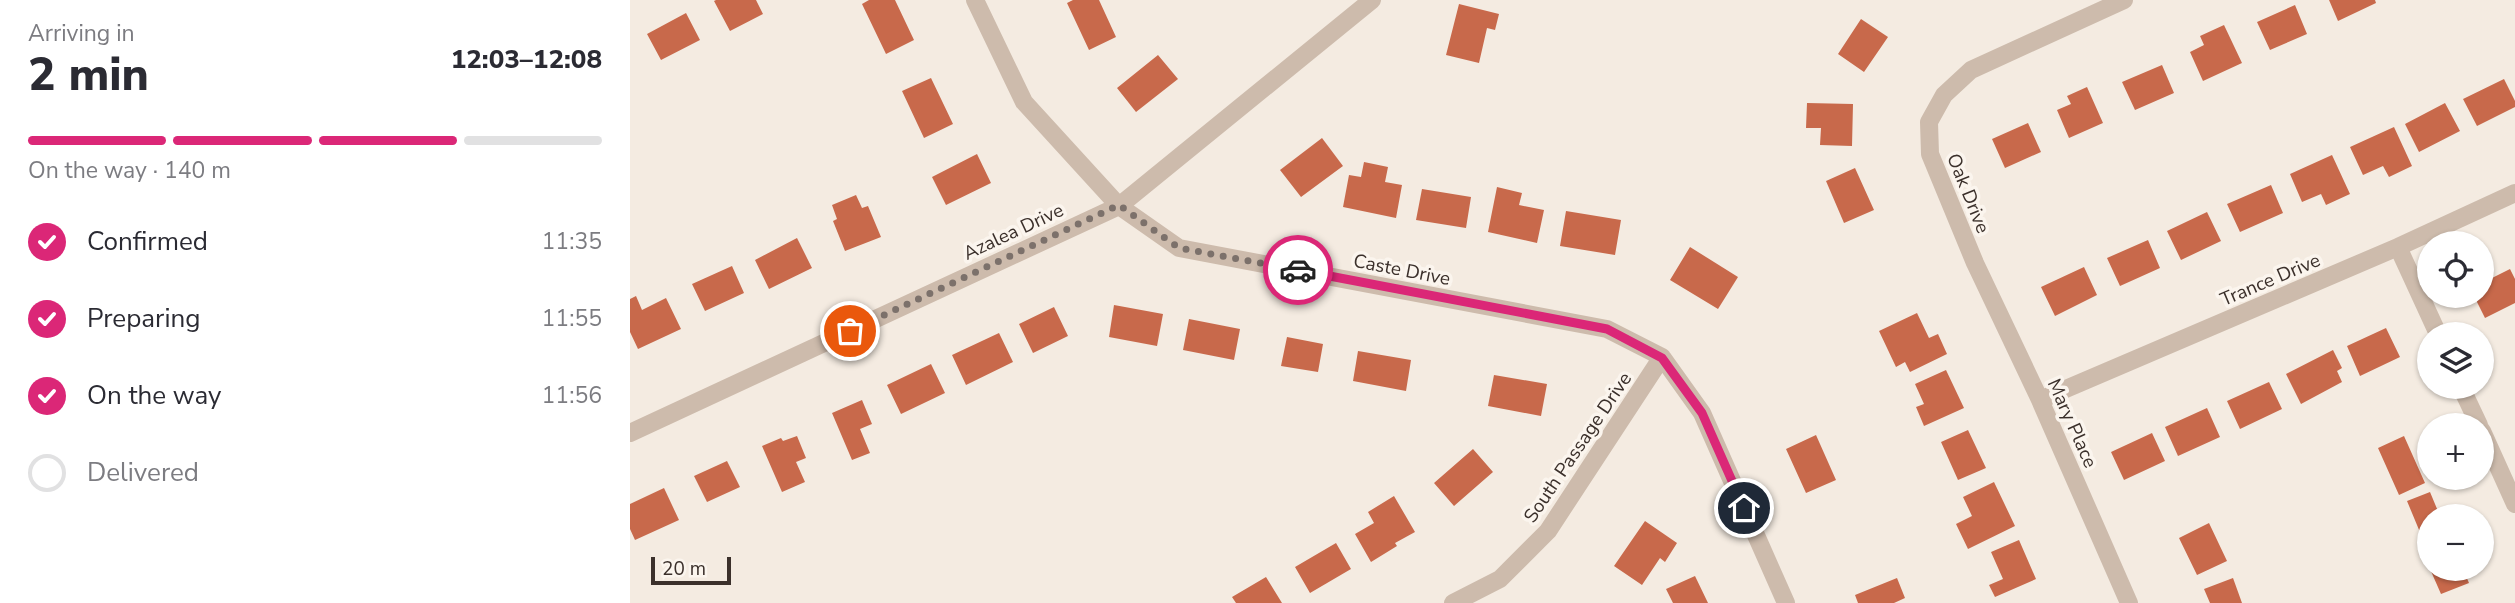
<!DOCTYPE html>
<meta charset="utf-8">
<style>
:root{--surface:#fff;--page:#f7f7f7;--text:#2b2b33;--muted:#7c7c81;--line:#e1e1e2;--accent:#db2777}
body{margin:0;font-family:"Nunito Sans",sans-serif;background:var(--page);color:var(--text);height:100vh;display:flex;flex-direction:column;font-size:26px;white-space:nowrap}
*{box-sizing:border-box;margin:0}
p{font-size:23px;color:var(--muted)}
.icon{flex:none;width:38px;height:38px;fill:none;stroke:currentColor;stroke-width:2;stroke-linecap:round;stroke-linejoin:round}
.map{position:relative;flex:1;overflow:hidden}
.panel{display:flex;flex-direction:column;background:var(--surface);width:630px}
.panel>*{flex:none}
.tools{position:absolute;left:1787px;top:231px;display:grid;gap:14px}
.tools a{display:grid;place-items:center;width:77px;height:77px;border-radius:50%;background:var(--surface);box-shadow:0 2px 5px #0004;font-size:35px}
.scale{position:absolute;left:21px;bottom:18px;width:80px;box-sizing:border-box;padding-left:7px;border:4px solid #3b302b;border-top:0;font-size:19px;line-height:24px;white-space:nowrap;color:#3b302b;-webkit-text-stroke:5px #fbf5ee;paint-order:stroke}
.pin{position:absolute;display:grid;place-items:center;width:60px;height:60px;color:#fff;margin:-30px;border:4px solid #fff;border-radius:50%;box-shadow:0 2px 7px #0007}
.courier{position:absolute;display:grid;place-items:center;width:70px;height:70px;margin:-35px;border:5px solid #db2777;border-radius:50%;background:#fff;color:#222;box-shadow:0 2px 9px #0007}
.summary em{font-style:normal;font-weight:800}
.summary div{display:flex;flex-direction:column-reverse}
.summary{display:flex;align-items:center;justify-content:space-between;height:119px;padding:0 28px}
h1{font-size:46px;font-weight:800;line-height:52px}
.bar{display:grid;grid-template-columns:repeat(4,1fr);gap:10px 7px;align-content:center;height:84px;padding:0 28px}
.bar i{height:9px;border-radius:5px;background:var(--line)}
.bar .active{background:var(--accent)}
.bar p{grid-column:span 4}
ol{padding:0 28px;list-style:none}
li{display:flex;align-items:center;gap:21px;height:77px}
li p{margin-inline-start:auto}
li .icon{padding:7px;border-radius:50%;background:var(--accent);color:#fff;stroke-width:4}
li:last-child{color:var(--muted)}
li i{width:38px;height:38px;border:4px solid var(--line);border-radius:50%}
main{display:flex;flex:1;min-height:0}
.map>svg:first-child{display:block}
.building{fill:#c8694b}
.lines{fill:none;stroke-linecap:round;stroke-linejoin:round}
.minor{stroke:#cdbbac;stroke-width:18}
.done{stroke:#7c716b;stroke-width:7;stroke-dasharray:0 12.6}
.route{stroke:#db2777;stroke-width:9}
.labels{text-anchor:middle;stroke-width:7;stroke-linejoin:round;paint-order:stroke}
.street-label{font-size:19px;fill:#3b302b;stroke:#fbf5ee}
</style>
<main>
<section class="panel">
<div class="summary"><div><h1>2 min</h1><p>Arriving in</p></div><em>12:03–12:08</em></div>
<div class="bar"><i class="active"></i><i class="active"></i><i class="active"></i><i></i><p>On the way · 140 m</p></div>
<ol>
<li><svg class="icon" aria-label="check" viewBox="0 0 24 24"><path d="M5 12l5 5 9-10"/></svg>Confirmed<p>11:35</p></li>
<li><svg class="icon" aria-label="check" viewBox="0 0 24 24"><path d="M5 12l5 5 9-10"/></svg>Preparing<p>11:55</p></li>
<li><svg class="icon" aria-label="check" viewBox="0 0 24 24"><path d="M5 12l5 5 9-10"/></svg>On the way<p>11:56</p></li>
<li><i></i>Delivered</li>
</ol>
</section>
<div class="map">
<svg width="1885" height="603" viewBox="0 0 1885 603">
<rect width="100%" height="100%" fill="#f4ebe1"/>
<path class="building" d="M86,0H126L133,14L100,31L84,1Z
M239,0H265L284,40L256,54L232,4Z
M443,0H469L486,37L459,50L437,3Z
M1699,0H1745L1746,3L1708,21Z
M829,4L869,14L865,30L857,28L849,63L816,55Z
M1665,5L1677,34L1640,50L1627,22Z
M56,13L70,40L31,60L17,34Z
M1231,19L1258,37L1234,72L1208,54Z
M1594,25L1612,63L1573,81L1560,52L1574,45L1570,36Z
M528,55L548,79L506,112L487,88Z
M1532,65L1544,93L1505,110L1492,82Z
M301,78L323,124L294,138L272,91Z
M1874,79L1885,101V107L1847,126L1833,99Z
M1457,87L1473,123L1439,138L1427,110L1441,104L1437,96Z
M1177,103L1223,104L1222,146L1190,145L1191,128H1176Z
M1815,103L1830,131L1789,152L1775,124Z
M1398,123L1411,152L1375,168L1362,139Z
M1764,127L1782,166L1759,177L1753,166L1733,175L1720,147Z
M692,138L713,166L671,197L650,170Z
M347,154L361,183L316,205L302,177Z
M1702,155L1720,194L1696,205L1691,194L1672,202L1660,174Z
M734,162L758,167L755,182L772,185L766,218L713,207L719,175L731,177Z
M1225,168L1244,210L1214,223L1196,181Z
M1641,185L1653,213L1610,232L1597,204Z
M867,187L892,193L889,205L914,210L907,243L858,232Z
M792,189L841,197L836,228L786,220Z
M226,195L232,208L238,206L251,237L215,251L203,221L207,219L202,205Z
M936,211L991,220L985,255L930,246Z
M1577,212L1591,241L1551,260L1537,231Z
M167,238L182,268L139,289L125,260Z
M1518,240L1530,268L1490,286L1477,258Z
M1060,247L1108,277L1088,309L1040,280Z
M102,266L114,293L75,311L62,284Z
M1454,267L1467,295L1425,316L1411,287Z
M1880,269L1885,279V303L1855,318L1844,296H1852V283Z
M6,296L12,310L36,298L51,329L8,349L0,332V299Z
M484,305L533,314L527,346L479,337Z
M424,307L438,336L403,353L389,324Z
M1287,313L1299,338L1308,334L1317,354L1280,372L1275,362L1266,367L1249,331Z
M559,319L610,329L604,360L553,350Z
M1756,328L1770,357L1730,376L1717,346Z
M369,333L383,362L336,385L322,355Z
M657,337L693,344L688,372L651,366Z
M1703,350L1712,368L1707,371L1712,382L1671,404L1656,374Z
M728,351L781,360L776,391L723,381Z
M301,364L315,393L271,414L257,385Z
M1316,370L1334,408L1294,426L1286,407L1294,404L1285,384Z
M864,375L917,384L911,416L858,406Z
M1639,382L1652,409L1610,429L1597,401Z
M232,400L242,424L230,429L240,453L222,460L202,413Z
M1577,408L1590,437L1548,456L1535,427Z
M1338,430L1356,468L1328,480L1311,442Z
M1522,433L1535,461L1494,480L1481,452Z
M1186,435L1206,480L1176,493L1156,449Z
M167,436L176,458L166,462L175,482L152,492L132,446L151,438L153,441Z
M1774,436L1795,483L1769,495L1748,448Z
M843,449L863,472L824,506L804,483Z
M97,461L110,487L77,502L64,476Z
M1364,482L1385,526L1338,549L1326,524L1342,516L1333,497Z
M34,488L49,520L5,540L0,529V504Z
M1800,492L1810,516H1799V548L1797,549L1777,501Z
M764,496L785,532L765,543L767,546L741,562L725,534L744,523L738,512Z
M1015,521L1047,543L1035,562L1030,558L1012,585L984,566Z
M1579,523L1597,561L1567,575L1549,538Z
M1389,540L1406,579L1365,597L1359,585L1373,579L1361,552Z
M706,543L721,569L680,593L665,567Z
M1800,569H1833L1839,583L1811,594Z
M1065,576L1078,603H1043L1036,589Z
M636,577L652,603H606L602,597Z
M1267,578L1275,598L1264,603H1228L1225,595Z
M1603,578L1612,603H1580L1574,589Z"/>
<g class="lines">
<path class="minor" d="M345,0L394,102L489,206L549,248L977,329L1032,357L1072,413L1156,603
M1494,0L1341,70L1314,95L1299,122L1300,154L1345,263L1410,400L1499,603
M1768,247L1808,334
M1831,387L1849,425
M1410,400L1768,247L1885,193
M1852,431L1885,504
M0,433L489,206L742,0
M823,603L870,579L918,531L1032,357"/>
</g>
<g class="lines">
<path class="done" d="M220,331L489,205L549,248L668,270"/>
<path class="route" d="M668,270L977,329L1032,358L1072,413L1114,508"/>
</g>
<g class="labels">
<g class="street-label">
<text transform="translate(1339 193) rotate(68)" y="7">Oak Drive</text>
<text transform="translate(383 231) rotate(-25)" y="7">Azalea Drive</text>
<text transform="translate(772 269) rotate(11)" y="7">Caste Drive</text>
<text transform="translate(1640 279) rotate(-23)" y="7">Trance Drive</text>
<text transform="translate(1443 423) rotate(66)" y="7">Mary Place</text>
<text transform="translate(947 447) rotate(-56)" y="7">South Passage Drive</text>
</g>
</g>
</svg>
<div class="tools">
<a><svg class="icon" aria-label="locate" viewBox="0 0 24 24"><circle cx="12" cy="12" r="6"/><path d="M12 2v4M12 18v4M2 12h4M18 12h4"/></svg></a>
<a><svg class="icon" aria-label="layers" viewBox="0 0 24 24"><path d="M12 4l9 5-9 5-9-5zM3 14l9 5 9-5"/></svg></a>
<a>+</a>
<a>−</a>
</div>
<div class="scale">20 m</div>
<div class="pin" style="left:220px;top:331px;background:#ea580c"><svg class="icon" aria-label="bag" viewBox="0 0 24 24"><path d="M5 8h14l-1 12H6zM9 8a3 3 0 0 1 6 0"/></svg></div>
<div class="pin" style="left:1114px;top:508px;background:#1f2937"><svg class="icon" aria-label="home" viewBox="0 0 24 24"><path d="M3 11l9-7 9 7M6 9v11h12V9"/></svg></div>
<div class="courier" style="left:668px;top:270px"><svg class="icon" aria-label="car" viewBox="0 0 24 24"><path d="M5 17H2v-5l4-1 3-4h7l3 4 3 1v5h-3M9 17h6M6 11h13"/><circle cx="7" cy="17" r="2"/><circle cx="17" cy="17" r="2"/></svg></div>
</div>
</main>
